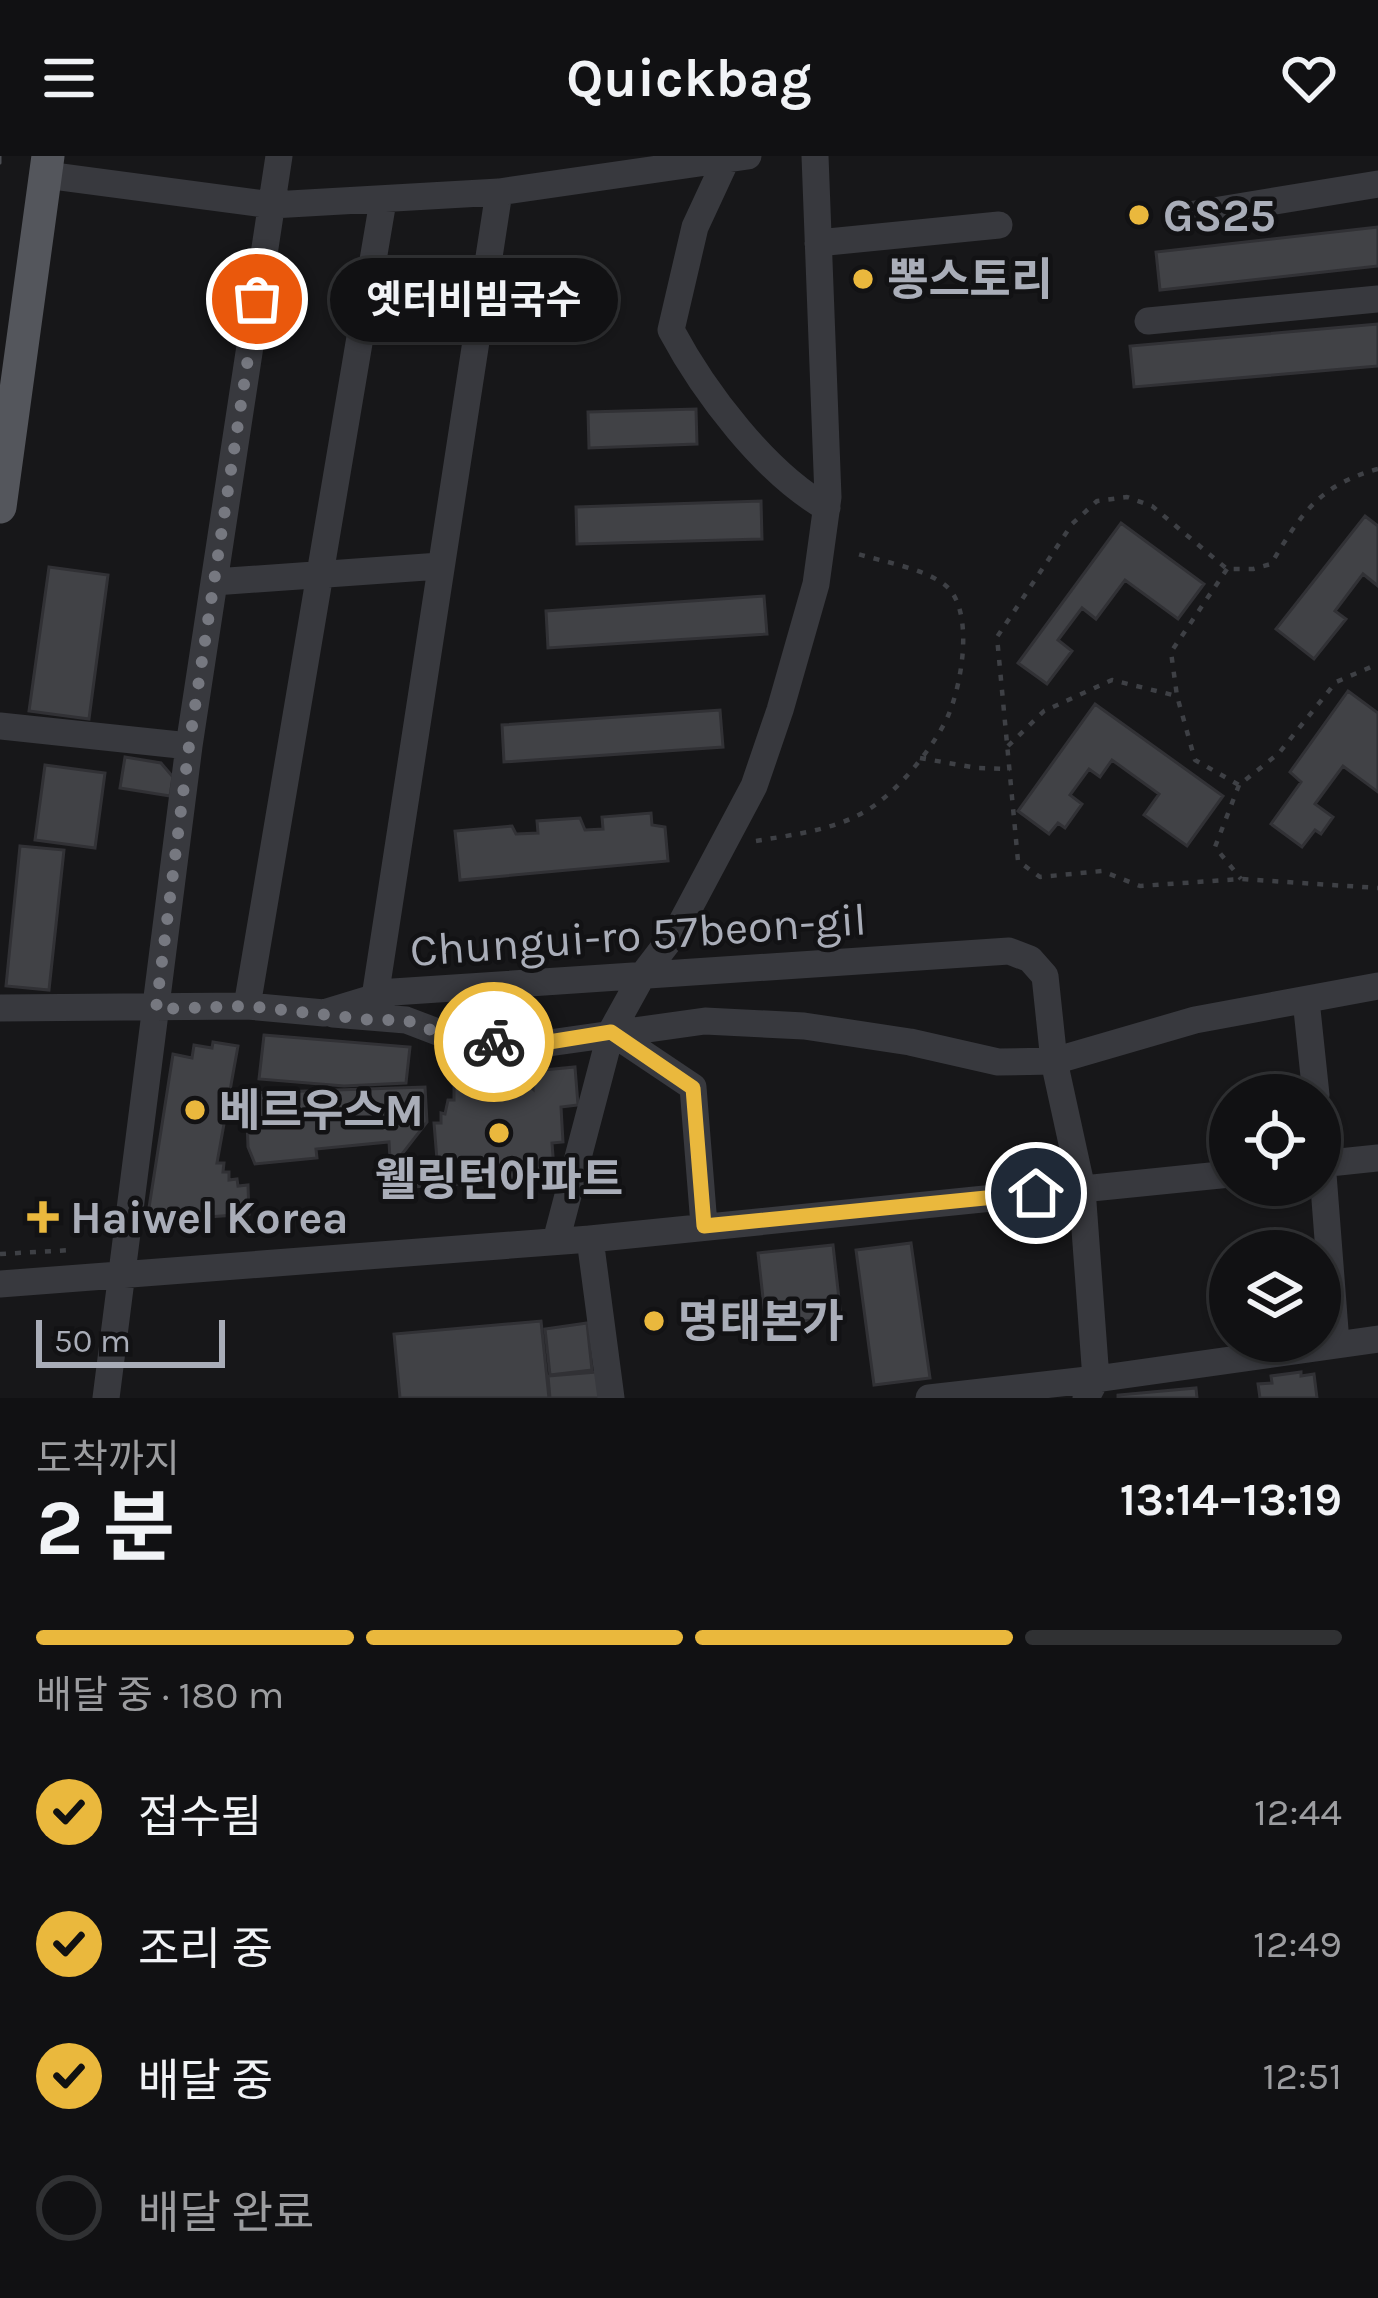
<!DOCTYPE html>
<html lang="ko">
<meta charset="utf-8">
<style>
:root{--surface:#111113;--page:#1a1a1c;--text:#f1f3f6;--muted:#9c9da0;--line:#303133;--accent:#eab83d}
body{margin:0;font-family:Karla,"Noto Sans KR",sans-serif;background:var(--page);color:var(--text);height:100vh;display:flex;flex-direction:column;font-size:45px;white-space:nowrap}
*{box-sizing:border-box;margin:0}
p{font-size:39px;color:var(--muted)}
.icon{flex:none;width:66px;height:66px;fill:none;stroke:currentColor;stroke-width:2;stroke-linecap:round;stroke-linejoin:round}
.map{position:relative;height:1242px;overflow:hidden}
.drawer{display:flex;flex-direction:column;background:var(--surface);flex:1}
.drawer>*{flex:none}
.tools{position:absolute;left:1209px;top:918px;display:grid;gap:24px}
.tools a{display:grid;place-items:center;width:132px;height:132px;border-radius:50%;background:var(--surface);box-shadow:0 3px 9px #0004,0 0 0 3px var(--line);font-size:60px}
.scale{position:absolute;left:36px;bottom:30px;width:189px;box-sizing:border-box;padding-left:12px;border:6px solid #a9adb8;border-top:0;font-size:33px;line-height:42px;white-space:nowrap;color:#a9adb8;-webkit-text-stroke:9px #121214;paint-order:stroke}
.pin{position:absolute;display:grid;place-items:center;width:102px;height:102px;color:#fff;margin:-51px;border:6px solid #fff;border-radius:50%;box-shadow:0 3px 12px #0007}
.courier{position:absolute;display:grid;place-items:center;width:120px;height:120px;margin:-60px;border:9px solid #eab83d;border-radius:50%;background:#fff;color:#222;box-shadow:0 3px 15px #0007}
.bubble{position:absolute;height:84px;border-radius:42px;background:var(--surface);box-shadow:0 3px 9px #0004,0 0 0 3px var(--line);font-size:39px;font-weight:700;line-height:84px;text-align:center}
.overview em{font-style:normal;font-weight:700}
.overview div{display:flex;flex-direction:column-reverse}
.overview{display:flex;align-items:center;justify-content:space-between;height:204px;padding:0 36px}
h1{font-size:78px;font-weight:700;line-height:90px}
.bar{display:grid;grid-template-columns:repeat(4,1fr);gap:18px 12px;align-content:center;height:144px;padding:0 36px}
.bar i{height:15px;border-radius:9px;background:var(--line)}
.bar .selected{background:var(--accent)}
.bar p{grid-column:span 4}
ol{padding:0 36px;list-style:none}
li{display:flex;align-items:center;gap:36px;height:132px}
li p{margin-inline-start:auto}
li .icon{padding:12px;border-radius:50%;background:var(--accent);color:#111;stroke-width:4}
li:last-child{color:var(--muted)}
li i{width:66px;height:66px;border:6px solid var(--line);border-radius:50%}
header{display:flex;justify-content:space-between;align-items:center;height:156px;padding:0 36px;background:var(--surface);font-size:54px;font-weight:700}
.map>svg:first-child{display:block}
.building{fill:#414246;stroke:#313135;stroke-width:3}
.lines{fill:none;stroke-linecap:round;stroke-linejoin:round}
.path{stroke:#3e4045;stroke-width:4.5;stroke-dasharray:6 9;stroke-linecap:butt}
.minor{stroke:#38393e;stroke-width:27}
.major{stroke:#54565c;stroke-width:33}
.tram{stroke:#4b4d52;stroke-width:3}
.done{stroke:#767880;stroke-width:12;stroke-dasharray:0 21.6}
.route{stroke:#eab83d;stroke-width:15}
.poi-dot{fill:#eab83d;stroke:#121214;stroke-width:4.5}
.labels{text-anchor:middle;stroke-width:9;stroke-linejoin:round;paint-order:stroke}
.poi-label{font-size:45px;font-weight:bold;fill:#a9adb8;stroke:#121214;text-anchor:start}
.street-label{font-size:45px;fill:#a9adb8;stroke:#121214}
</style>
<header><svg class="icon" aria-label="menu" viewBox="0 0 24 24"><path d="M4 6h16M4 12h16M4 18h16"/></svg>Quickbag<svg class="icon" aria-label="heart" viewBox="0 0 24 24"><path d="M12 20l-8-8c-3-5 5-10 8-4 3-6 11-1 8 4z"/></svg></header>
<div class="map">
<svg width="1378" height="1242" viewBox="0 0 1378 1242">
<rect width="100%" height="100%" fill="#171719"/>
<path class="building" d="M1378,71V110L1160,134L1156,96Z
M1378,168V210L1134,231L1130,190Z
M696,253L697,288L589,292L588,256Z
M761,345L762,383L577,388L576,351Z
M1365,360L1378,370V430L1363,418L1335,455L1346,463L1314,503L1276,473Z
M1121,367L1204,428L1178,463L1125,424L1096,463L1082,452L1058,484L1072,495L1047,528L1018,507Z
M49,411L108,419L89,563L29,555Z
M764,440L767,478L548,492L546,455Z
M1348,535L1378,557V636L1343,610L1315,648L1333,661L1321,678L1315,674L1302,691L1271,668L1301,626L1290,616Z
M1095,548L1223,640L1187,690L1144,659L1159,638L1112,604L1100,621L1089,613L1070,639L1082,648L1065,672L1058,667L1049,678L1018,655Z
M720,554L723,591L504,606L502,569Z
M125,601L161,607L173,621L170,640L120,632Z
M45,609L105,617L95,692L35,684Z
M651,657L652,669L665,671L668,705L460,724L455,675L512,670L516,678L538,677L537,665L580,662L585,674L603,673L602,661Z
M20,690L64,694L49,834L6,830Z
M264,879L410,891L406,927L344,930L259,923Z
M213,886L238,890L217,1007H224L223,1016H229V1024L237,1023L238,1030L248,1029L249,1058L180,1063L148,1058L173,898L192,902L194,889L212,892Z
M575,911L578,949L561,951L563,986L552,987L554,1013L543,1014L544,1023L413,1031L411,1006L437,1004L434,967H441V957L445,958L448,944H454V931L526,927L533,933L532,915Z
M425,931L427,966L399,1002L390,1003L389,986L316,993L317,1002L255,1008L248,991L246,937Z
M911,1087L930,1222L874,1229L856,1094Z
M833,1089L841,1161L766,1169L758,1097Z
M541,1165L549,1242H400L394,1178Z
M587,1167L592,1214L550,1219L545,1173Z
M597,1216L600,1242H550L548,1220Z
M1301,1216V1220L1314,1218L1317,1242H1260L1258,1228L1272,1227L1271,1220Z
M1196,1232L1197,1242H1118V1239Z"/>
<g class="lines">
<path class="path" d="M1378,313C1319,329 1301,358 1271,408L1253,413H1227L1152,350L1127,341L1097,345L1072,368L997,481L1018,705L1040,721L1102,715L1140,730L1241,723L1378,732
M1227,413L1171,496L1177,540L1195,604L1239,629L1279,597L1336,526L1378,508
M1008,590L1044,555L1112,524L1177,540
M920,602L977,612L1010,613
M1239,629L1215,691L1241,723
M756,685C797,678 845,673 879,646C904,627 935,589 948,560C962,528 975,453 945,429C923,412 884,406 858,398
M0,1098L72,1094"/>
<path class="minor" d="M727,2L695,71L671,174C704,236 765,317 827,352
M46,19L272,49L499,36L748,0
M1177,61L1378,28
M818,87L999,69
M1148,165L1378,143
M214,426L440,410
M0,570L189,590
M1306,844L1316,939
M247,850L383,45
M0,852L247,850L324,857L393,836L1009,795L1030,803L1045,820L1054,905L1082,1033L1096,1223L1086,1242
M373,854L499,36
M333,858L406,864L461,885L549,887L705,865L804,870L910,886L998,906L1054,905L1195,864L1378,830
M611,876L693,931L704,1069
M1320,979L1336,1187
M1320,1008L1378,1002
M590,1083L611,1242
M556,1085L611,876L642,820L678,773L754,630L780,554L816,428L828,341L815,0
M0,1128L590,1083L1230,1018
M106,1242L189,590L279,0
M929,1242L1096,1223L1378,1183"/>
<path class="major" d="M0,351L48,0"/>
<path class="tram" d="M0,7V0"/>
</g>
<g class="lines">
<path class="done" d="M257,143L189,590L156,853L248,850L372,864H406L461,886H494"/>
<path class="route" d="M494,886H549L611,876L693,932L704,1070L1036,1037"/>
</g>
<g class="poi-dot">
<circle cx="1139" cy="59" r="12"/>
<circle cx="863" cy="123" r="12"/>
<circle cx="195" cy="954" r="12"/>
<circle cx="499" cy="977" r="12"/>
<path d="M37 1043h12v12h12v12h-12v12h-12v-12h-12v-12h12z"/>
<circle cx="654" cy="1165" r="12"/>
</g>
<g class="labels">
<g class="poi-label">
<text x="1163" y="75">GS25</text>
<text x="887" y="139">뽕스토리</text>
<text x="219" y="970">베르우스M</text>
<text x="499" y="1039" text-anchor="middle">웰링턴아파트</text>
<text x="70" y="1077">Haiwel Korea</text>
<text x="678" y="1181">명태본가</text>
</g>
<g class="street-label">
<text transform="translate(638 778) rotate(-4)" y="16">Chungui-ro 57beon-gil</text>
</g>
</g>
</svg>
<div class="tools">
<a><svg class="icon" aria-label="locate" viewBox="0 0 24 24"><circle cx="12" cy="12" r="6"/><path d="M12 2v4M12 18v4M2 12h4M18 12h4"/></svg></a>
<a><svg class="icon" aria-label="layers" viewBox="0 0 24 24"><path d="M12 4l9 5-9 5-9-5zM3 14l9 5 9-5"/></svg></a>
</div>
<div class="scale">50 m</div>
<div class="pin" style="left:257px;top:143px;background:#ea580c"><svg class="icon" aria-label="bag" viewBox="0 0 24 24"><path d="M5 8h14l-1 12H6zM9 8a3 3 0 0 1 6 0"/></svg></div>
<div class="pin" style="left:1036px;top:1037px;background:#1f2937"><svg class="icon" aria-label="home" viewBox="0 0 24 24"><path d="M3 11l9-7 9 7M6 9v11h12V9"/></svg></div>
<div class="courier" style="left:494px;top:886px"><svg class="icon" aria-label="bike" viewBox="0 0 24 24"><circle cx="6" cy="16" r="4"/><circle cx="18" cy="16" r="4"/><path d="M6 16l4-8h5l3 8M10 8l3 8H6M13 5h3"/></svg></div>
<div class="bubble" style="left:330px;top:102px;width:288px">옛터비빔국수</div>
</div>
<section class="drawer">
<div class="overview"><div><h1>2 분</h1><p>도착까지</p></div><em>13:14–13:19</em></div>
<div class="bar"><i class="selected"></i><i class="selected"></i><i class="selected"></i><i></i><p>배달 중 · 180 m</p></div>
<ol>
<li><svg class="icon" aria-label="check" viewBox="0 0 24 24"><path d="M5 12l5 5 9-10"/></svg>접수됨<p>12:44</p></li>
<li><svg class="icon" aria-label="check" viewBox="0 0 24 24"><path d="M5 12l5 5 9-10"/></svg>조리 중<p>12:49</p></li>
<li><svg class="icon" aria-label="check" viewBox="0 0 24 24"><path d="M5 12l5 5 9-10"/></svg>배달 중<p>12:51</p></li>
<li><i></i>배달 완료</li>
</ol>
</section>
